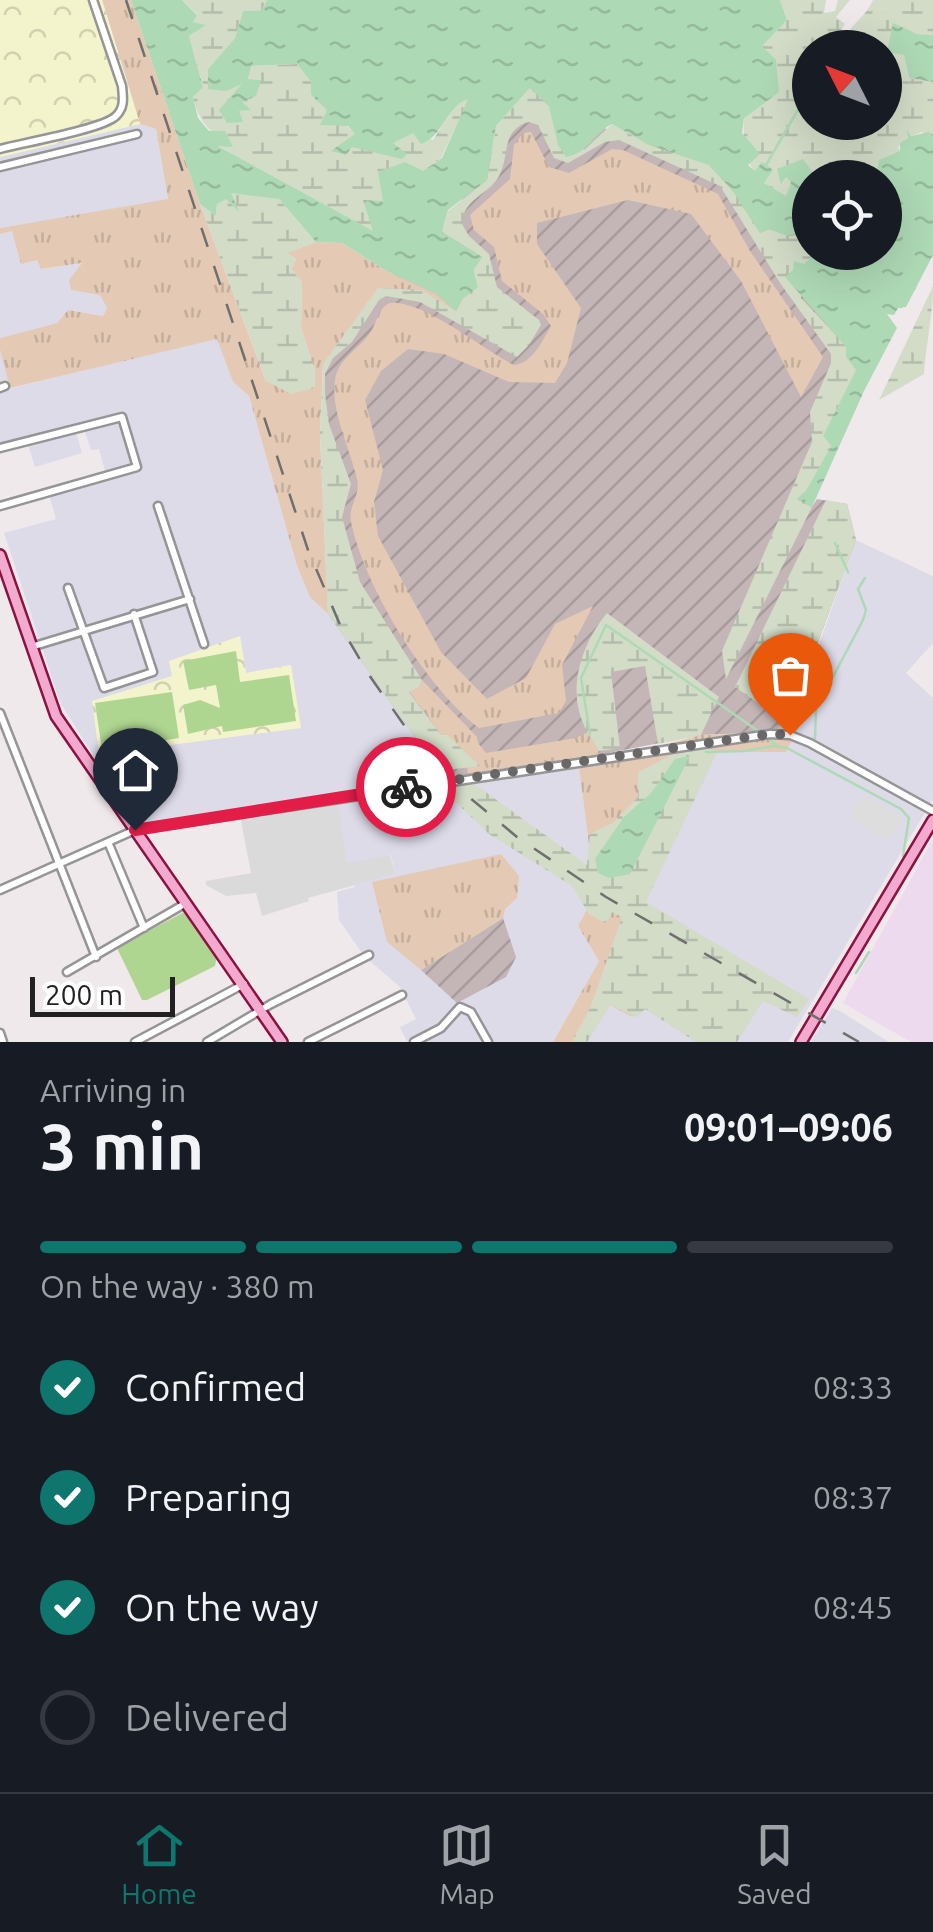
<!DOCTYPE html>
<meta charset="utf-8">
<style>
:root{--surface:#171b24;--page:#242831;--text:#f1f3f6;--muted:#9ea1a6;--line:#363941;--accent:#0f766e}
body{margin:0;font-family:Ubuntu,sans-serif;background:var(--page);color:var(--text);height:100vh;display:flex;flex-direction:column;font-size:38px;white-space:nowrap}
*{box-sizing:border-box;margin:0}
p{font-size:32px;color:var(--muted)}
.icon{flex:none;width:55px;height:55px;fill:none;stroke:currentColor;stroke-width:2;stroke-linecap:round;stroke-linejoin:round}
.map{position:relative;height:1042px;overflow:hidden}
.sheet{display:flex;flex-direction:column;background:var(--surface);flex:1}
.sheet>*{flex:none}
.needle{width:65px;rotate:312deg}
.fabs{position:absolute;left:792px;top:30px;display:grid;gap:20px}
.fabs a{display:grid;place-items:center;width:110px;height:110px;border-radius:50%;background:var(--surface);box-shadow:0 10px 40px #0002;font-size:50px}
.scale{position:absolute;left:30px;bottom:25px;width:145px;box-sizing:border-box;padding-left:10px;border:5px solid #212121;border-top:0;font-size:28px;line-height:35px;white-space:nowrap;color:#212121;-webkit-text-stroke:8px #fff;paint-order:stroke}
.pin{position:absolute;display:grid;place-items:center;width:85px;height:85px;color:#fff;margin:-102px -42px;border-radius:50% 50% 50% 0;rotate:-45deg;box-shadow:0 0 10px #0007}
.pin .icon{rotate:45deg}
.courier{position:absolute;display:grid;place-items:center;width:100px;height:100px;margin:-50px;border:8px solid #e11d48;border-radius:50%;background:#fff;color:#222;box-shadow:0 2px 12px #0007}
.overview em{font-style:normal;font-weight:600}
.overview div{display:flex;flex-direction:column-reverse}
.overview{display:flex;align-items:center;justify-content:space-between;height:170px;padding:0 40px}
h1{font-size:65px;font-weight:600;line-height:75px}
.bar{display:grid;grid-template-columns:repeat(4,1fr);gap:15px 10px;align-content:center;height:120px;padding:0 40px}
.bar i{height:12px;border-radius:8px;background:var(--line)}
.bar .active{background:var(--accent)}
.bar p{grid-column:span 4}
ol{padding:0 40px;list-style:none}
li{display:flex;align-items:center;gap:30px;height:110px}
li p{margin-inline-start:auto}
li .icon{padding:10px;border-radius:50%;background:var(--accent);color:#fff;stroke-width:4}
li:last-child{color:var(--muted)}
li i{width:55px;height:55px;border:5px solid var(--line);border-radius:50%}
.tabs{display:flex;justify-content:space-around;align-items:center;height:140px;border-top:2px solid var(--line);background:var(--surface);font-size:28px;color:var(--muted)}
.tabs a{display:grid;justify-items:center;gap:5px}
.tabs .active{color:var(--accent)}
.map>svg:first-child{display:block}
.residential{fill:#dbdadb}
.commercial{fill:#eedaef}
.industrial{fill:#dddbe8;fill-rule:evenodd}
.construction{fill:url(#construction-furrows)}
.grass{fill:url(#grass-tufts)}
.wetland{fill:url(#wetland-marsh)}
.park{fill:url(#park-crowns)}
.pitch{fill:#afd690}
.parking{fill:#ddd}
.water{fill:url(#water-ripples)}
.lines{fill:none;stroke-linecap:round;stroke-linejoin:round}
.stream{stroke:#aed9b5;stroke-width:2.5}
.minor-casing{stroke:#959595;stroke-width:11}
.major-casing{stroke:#8d1141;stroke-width:14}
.minor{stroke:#fff;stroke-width:6}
.major{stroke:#f2abce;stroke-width:9}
.rail{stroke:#6f6f6f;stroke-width:2.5;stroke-dasharray:20 20;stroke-linecap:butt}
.done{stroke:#696768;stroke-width:10;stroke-dasharray:0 18}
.route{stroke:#e11d48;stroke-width:12}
</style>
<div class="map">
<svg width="933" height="1042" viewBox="0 0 933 1042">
<defs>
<pattern id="construction-furrows" width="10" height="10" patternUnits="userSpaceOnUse" patternTransform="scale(2.5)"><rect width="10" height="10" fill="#c4b5b6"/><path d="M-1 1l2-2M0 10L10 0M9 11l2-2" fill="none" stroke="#a89b9c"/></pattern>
<pattern id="grass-tufts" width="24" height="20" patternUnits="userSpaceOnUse" patternTransform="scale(2.5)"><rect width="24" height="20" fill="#e4cab5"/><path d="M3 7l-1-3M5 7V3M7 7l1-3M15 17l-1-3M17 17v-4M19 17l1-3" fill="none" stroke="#c3ad9b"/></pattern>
<pattern id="wetland-marsh" width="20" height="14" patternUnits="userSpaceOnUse" patternTransform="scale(2.5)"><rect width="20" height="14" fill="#d2dcc7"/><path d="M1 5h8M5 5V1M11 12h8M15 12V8" fill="none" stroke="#b4bcab"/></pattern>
<pattern id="park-crowns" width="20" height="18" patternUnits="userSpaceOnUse" patternTransform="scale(2.5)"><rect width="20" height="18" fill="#f3f4cb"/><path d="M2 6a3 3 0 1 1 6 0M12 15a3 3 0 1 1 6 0" fill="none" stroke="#d0d1ae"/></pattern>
<pattern id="water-ripples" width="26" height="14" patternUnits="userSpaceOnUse" patternTransform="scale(2.5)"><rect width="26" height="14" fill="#aed9b5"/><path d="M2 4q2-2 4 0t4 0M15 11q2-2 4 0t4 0" fill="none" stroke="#95ba9b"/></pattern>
</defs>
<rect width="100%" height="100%" fill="#f0e9ec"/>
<path class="residential" d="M338,801L390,855L395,874L308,898L309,901L262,916L256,893L226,896L206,885V881L251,873L240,816Z"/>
<path class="commercial" d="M933,839V1042H911L843,1003Z"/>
<path class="industrial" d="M140,124L156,129L168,200L0,228V157Z
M12,230L38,260L42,269L83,263L107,308L103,316L68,310L57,323L0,338V234Z
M217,338L233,382L249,396L297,566L310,596L328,614L447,783L579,767L591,861V901L578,926L599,961L553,1042H429L425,1037L407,1042L400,1027L416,1019L400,987L364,956L339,920L337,892L355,887L354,884L395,874L391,855L347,863L338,801L139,829L60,702L4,533L56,519L48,491L106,474L99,449L91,450L83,426L75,428L82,453L35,467L27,441L0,449V350L11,388ZM240,637L246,673L291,665L300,728L100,754L173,675L169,662Z
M856,540L933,576V643L906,673L933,698V799L788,1042H587L610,1005L645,902L717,752H786L803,721L796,709Z
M832,1008L840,1011L889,1042H811Z"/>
<path class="construction" d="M530,88L604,128L709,165L810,237V252L816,253L847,347L805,492L812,507L817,499L847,504L856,540L792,712L775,732L701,735L448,784L328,614L323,364L378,288L442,232Z
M503,918L516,957L506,977L457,1003L421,970Z"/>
<path class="grass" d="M102,0H131L200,204L266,381L315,370L301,328L302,282L291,269L296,259L286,253L316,242L342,243L388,272L435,293L456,311L421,290L378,288L323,364L320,435L328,614L310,597L297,566L249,396L233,382L217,339L10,388L0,350V338L57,323L68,310L103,316L107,308L100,295L71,290L69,280L82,263L41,269L37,260L21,264L12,231L0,234V228L168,199L156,129L140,124Z
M531,132L549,167L569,173L612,149L623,150L718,194L750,251L823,357L801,397L741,281L691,214L628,200L537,223V244L581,308L567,363L555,383L509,382L444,354L408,349L381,371L365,400L383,470L374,502L378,536L441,652L487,699L526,678L555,624L593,606L562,665L566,701L559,713L479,728C426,687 365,588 351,522C348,506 361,495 357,479C350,448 328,406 336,375C341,357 360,348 370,333C376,325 379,305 391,303C423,300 483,350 514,365C533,363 542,341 551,326L543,314L502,281L494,247L474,230L470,215L510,179L514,145L523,133Z
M422,680L477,737L478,743L486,753L576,738L588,732L599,751L597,755L468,773L467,767L479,766L441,735L409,691L419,687Z
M796,709L803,720L786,752H717L645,901L690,967L632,1017L610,1005L587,1042H553L599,961L578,926L591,901V861L579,767L701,735L775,732Z
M501,854L519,876L517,898L505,909L503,918L421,970L387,942L372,882Z"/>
<path class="wetland" d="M182,0H267L262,10L243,11L235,38L208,69L245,82L239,111L249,110L241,102L261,80L248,79L250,66L297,64L311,82V95L356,134L352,147L392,143L414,132L433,140L457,103L469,98L441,158L384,202L364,200L374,232L215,144L232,146C210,132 199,123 193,97L203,86L189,36L205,25L192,22L197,14Z
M780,0H826L824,13L835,11L838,0H850L836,17L845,24L830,47L810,48V79L798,97L810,106V122H885V48L842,47C848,23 863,22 873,0H933V35L917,34L887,51L904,55L909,78L933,82V138L922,132L911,136L908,130L909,137L898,147L900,151L878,172L882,177L811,178L813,173L777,169L782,183L786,176L791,182L786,197L764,183L772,170L755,172C732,146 749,79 761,49C766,39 779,29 787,20Z
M530,88L549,106L552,117L584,150L612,124L647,144L709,165L733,191L760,233L769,229L789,236L807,234L810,252L816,253L804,265L801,298L847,347L857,370L823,436L831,446L805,492L797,499L812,507L726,679L722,651L812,442L810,412L831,363V354L780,283L720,186L619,140L605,142L568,163L554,158L538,125L529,122C501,130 510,153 500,174C491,195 463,197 462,224L469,236L489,254L497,287L539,320L541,325L529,345L517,357L420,302L386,296L379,300L352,342L333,358L325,374V394L329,424L351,484L342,517L360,582L422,680L419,687L409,692L441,735H447L480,766L439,771L328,614L320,435L323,364L378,288L422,290L456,311L462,299L477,287L473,270L482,257L442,232L448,211L487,180L496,126Z
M230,192L279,199L316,242L287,253L296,259L291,269L302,282L301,328L315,370V388L291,394L266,381L200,204L216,216L217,204L226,198L236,209Z
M933,286C933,316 926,344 924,374L879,400Z
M826,500L847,504L856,540L792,712L786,688L777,687L761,705L735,687Z
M607,613L719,697L701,735L658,744L645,666L611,672L620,748L599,751C594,742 587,733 583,723C567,686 583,642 607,613Z
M710,747L717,752L646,902L809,999L797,1017L763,1001L737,1042H696L645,1009L637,1017L610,1005L587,1042H572L591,1006L622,917L613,913L605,923L589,914L572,886L489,834L443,790L473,783L587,865L590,834L614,822L638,797V772L672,755Z"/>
<path class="park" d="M0,0H102L140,124L0,157Z
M240,636L246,673L291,665L301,728L99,754L92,701L172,676L169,661Z"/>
<path class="pitch" d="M236,651L240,682L289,675L296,721L223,732L222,726L188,734L183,705L200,700L220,708L216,685L189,690L183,661Z
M172,692L179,738L102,750L95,703Z
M186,911L217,955L215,966L147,1000H142L117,948Z"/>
<path class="parking" d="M865,795L900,816L901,823L893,835L887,837L875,834L851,818L854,814L850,812L860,796Z"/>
<path class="water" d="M131,0H182L197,15L193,22L206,25L189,36L203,87L193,97L198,118L209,131H225L233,147L218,146L373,231L363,200L383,201L378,172L405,162L423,171L442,158L468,99C446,106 444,136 421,144L413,133L393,143L407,154L402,159L352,147L346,155L331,151L355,134L348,126L320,125L327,110L311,95V82L297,64L251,66L248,79L261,80L256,96L242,102L251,110L239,111L243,122L227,123L219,110L242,84L226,91L208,89V69L235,38L243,11L262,10L267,0H780L787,20L762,46L776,60L779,92L744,118L742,133L760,154L748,165L755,171L762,162L773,170L764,183L786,196L791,182L786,177L781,184L777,169L803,159L814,174L795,200L810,197V237L796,233L789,236L769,229L760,233L733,191L709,165L647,144L612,124C594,133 588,153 566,157L558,145L549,106L530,88L496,126L487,180L448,210L442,232L482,257L473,270L478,287L462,299L456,311L435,293L388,272L342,243L316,242L279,199L231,193L239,212L226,199L217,204L216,216L200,204Z
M893,23L917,34L933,35V82L909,78L904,55L887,52Z
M907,129L911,136L929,132L933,138V255L906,307L898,308L894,315L887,314L897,328L864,391L812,507L797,499L805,492L831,446L823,436L856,370L846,357V347L785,277L793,270L794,261L804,264L816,253L885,252V192L890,188L877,172L879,160L900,151V143L908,138Z
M690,756L630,874L609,878L598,873L595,859L624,817L651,793L675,759Z"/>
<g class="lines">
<path class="stream" d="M766,165L803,101
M835,543L848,572
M590,734L581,678L606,625L761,733
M767,738L779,747
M815,738L816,709L863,620L866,610L858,589L865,578
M706,752L743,751L774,746L787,748L901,809L909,818L903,856
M856,973L869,952"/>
<g class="minor-casing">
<path id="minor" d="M0,149C22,143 103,129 116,116C125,107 123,98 122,86L93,0
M0,167L137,134
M0,388L5,386
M0,448L122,417L137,467L0,506
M158,506L204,644
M68,588L104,688L153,672L134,614
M31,647L190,599
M0,713L96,957
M108,842L144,928
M0,890L135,830L770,734L790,735L810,743L933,811
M67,972L181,906
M0,1033L3,1042
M135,1042L244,984
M207,1042L271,1004L369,955
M308,1042L402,995
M414,1042L441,1028L460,1007L471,1012L488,1042"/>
</g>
<g class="major-casing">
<path id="major" d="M0,555L56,716L282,1042
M801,1042L933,820"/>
</g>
<use href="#minor" class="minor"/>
<use href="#major" class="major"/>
<path class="rail" d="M126,0L308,550L341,627L369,675L413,738L457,787L517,837L606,897L859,1042"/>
</g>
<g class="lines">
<path class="done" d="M406,787L770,734L790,735"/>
<path class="route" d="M135,830L406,787"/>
</g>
</svg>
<div class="fabs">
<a><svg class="needle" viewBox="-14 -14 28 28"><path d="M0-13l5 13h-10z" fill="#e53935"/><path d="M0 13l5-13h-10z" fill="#9ea1a6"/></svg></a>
<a><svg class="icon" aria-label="locate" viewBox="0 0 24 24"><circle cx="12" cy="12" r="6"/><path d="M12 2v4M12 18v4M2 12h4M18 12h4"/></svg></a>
</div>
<div class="scale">200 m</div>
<div class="pin" style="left:790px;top:735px;background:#ea580c"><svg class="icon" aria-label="bag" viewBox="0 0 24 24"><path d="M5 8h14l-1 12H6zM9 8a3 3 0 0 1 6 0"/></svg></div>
<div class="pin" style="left:135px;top:830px;background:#1f2937"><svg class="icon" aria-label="home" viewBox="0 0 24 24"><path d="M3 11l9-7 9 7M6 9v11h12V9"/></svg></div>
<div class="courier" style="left:406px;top:787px"><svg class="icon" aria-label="bike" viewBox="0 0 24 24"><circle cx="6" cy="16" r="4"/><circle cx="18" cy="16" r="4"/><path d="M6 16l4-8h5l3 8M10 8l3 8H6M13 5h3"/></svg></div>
</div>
<section class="sheet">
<div class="overview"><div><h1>3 min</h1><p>Arriving in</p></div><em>09:01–09:06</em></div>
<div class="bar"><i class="active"></i><i class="active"></i><i class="active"></i><i></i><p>On the way · 380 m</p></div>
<ol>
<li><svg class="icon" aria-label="check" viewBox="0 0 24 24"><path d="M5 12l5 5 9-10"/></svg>Confirmed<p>08:33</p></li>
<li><svg class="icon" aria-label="check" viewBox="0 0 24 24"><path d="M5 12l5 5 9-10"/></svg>Preparing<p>08:37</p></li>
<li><svg class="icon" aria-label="check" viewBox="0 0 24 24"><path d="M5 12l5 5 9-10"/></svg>On the way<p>08:45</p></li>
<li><i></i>Delivered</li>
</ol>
</section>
<nav class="tabs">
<a class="active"><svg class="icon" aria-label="home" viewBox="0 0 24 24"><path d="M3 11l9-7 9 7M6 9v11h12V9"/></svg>Home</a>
<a><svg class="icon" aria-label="map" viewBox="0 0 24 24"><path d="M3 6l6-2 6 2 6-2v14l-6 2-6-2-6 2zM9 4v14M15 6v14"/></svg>Map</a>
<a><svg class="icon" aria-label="saved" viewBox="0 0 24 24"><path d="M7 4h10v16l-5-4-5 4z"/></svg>Saved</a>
</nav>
